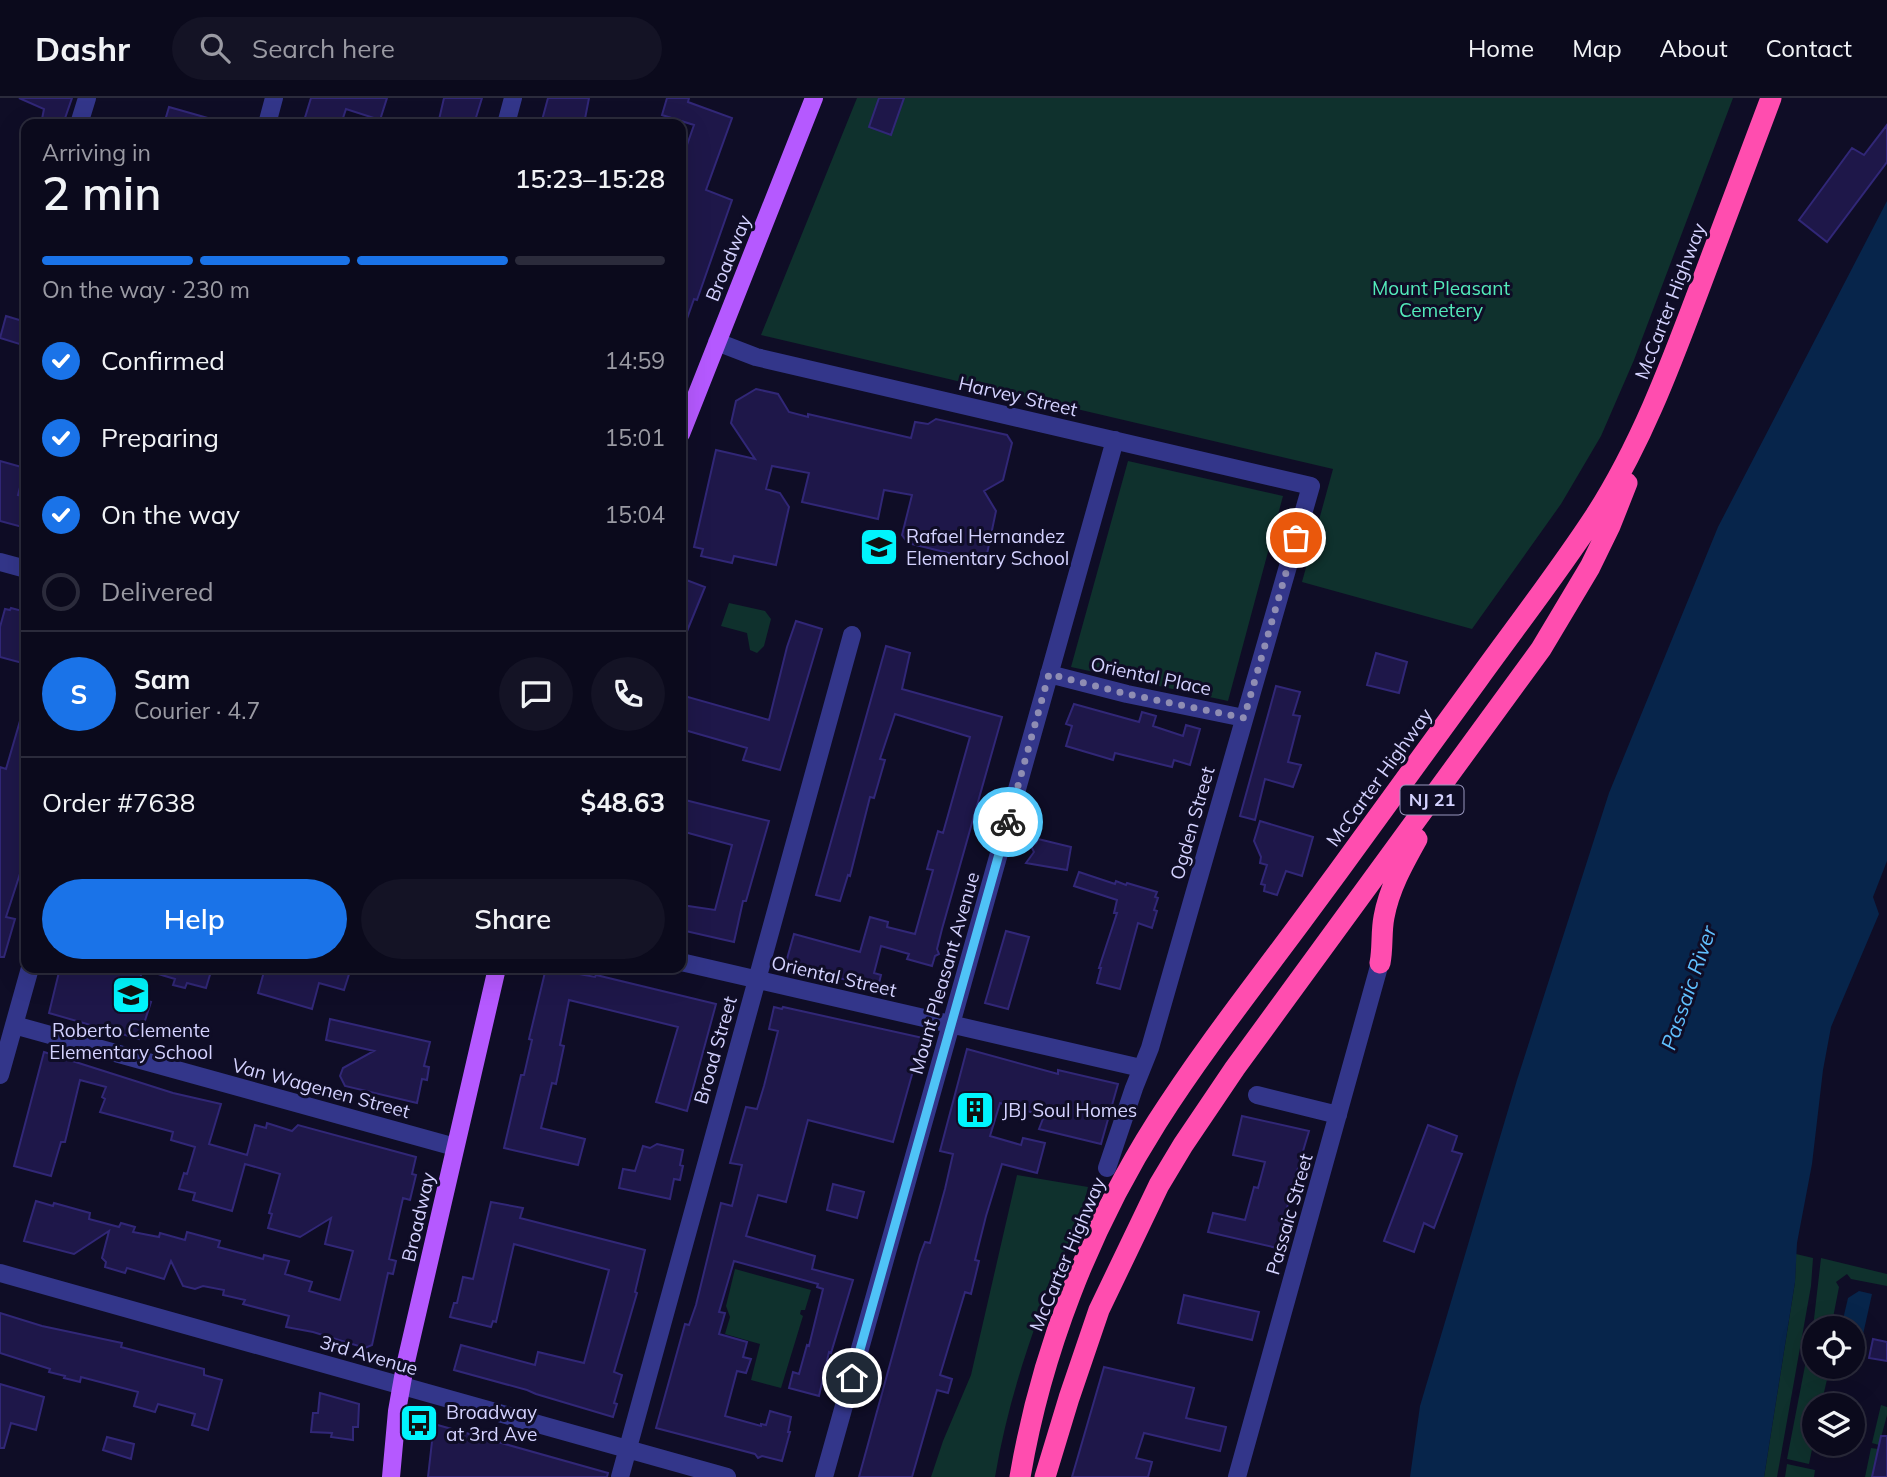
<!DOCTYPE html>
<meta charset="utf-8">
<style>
:root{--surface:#0b0a1c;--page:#141325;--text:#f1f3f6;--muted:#9a9aa3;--line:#2b2b3b;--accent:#1a73e8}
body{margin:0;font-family:Mulish,sans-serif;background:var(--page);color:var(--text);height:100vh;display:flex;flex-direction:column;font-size:26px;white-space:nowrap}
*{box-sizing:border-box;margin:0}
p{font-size:23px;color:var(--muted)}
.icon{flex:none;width:38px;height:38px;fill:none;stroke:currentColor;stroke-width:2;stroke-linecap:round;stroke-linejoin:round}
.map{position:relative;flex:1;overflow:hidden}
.side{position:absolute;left:21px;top:21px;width:665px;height:854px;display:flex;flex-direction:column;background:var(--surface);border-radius:14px;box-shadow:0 7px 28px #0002,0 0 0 2px var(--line)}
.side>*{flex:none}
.tools{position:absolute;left:1802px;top:1218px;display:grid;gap:14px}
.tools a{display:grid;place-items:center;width:63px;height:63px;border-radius:50%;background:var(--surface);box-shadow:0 7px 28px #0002,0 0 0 2px var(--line);font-size:35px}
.pin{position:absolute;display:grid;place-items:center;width:60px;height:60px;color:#fff;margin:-30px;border:4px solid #fff;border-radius:50%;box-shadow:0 2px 7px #0007}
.courier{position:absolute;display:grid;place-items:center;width:70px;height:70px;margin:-35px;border:5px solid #4fc3f7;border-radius:50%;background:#fff;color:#222;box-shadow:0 2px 9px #0007}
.overview em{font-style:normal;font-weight:600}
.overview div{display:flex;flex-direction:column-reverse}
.overview{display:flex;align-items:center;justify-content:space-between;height:119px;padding:0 21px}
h1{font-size:46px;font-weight:600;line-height:52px}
.bar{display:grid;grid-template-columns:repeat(4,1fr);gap:10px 7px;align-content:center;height:84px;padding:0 21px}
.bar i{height:9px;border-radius:5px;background:var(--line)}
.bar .selected{background:var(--accent)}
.bar p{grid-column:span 4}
.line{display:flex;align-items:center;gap:18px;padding:0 21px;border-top:2px solid var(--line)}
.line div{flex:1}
.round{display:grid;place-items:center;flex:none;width:74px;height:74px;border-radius:37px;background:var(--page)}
ol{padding:0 21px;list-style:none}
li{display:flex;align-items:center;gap:21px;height:77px}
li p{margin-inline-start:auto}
li .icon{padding:7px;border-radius:50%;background:var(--accent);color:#fff;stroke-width:4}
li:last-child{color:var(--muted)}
li i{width:38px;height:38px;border:4px solid var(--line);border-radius:50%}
.button{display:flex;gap:14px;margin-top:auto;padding:14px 21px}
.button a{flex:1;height:80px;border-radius:42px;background:var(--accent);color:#fff;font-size:28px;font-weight:600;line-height:80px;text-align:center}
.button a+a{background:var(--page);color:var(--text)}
header{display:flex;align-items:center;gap:42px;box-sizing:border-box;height:98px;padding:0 35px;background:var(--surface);border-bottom:2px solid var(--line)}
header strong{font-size:33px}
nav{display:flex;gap:38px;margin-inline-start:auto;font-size:24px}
.search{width:490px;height:63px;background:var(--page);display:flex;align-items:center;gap:18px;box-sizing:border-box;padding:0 24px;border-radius:38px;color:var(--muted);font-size:26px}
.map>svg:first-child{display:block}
.green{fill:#0f312d}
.water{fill:#07254b}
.building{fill:#1e1749;stroke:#312777;stroke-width:2}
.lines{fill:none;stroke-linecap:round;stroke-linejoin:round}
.minor{stroke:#33368a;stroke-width:18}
.major{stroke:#b559ff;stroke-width:18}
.highway{stroke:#ff4daf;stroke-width:21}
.done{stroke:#8f8db3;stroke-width:7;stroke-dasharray:0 12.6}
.route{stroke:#4fc3f7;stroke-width:9}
.labels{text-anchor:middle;stroke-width:6;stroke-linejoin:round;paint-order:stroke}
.shield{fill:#0f0d26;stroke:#9997be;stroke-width:2}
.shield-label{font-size:18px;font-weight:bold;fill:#d4d2ff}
.street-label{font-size:19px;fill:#d4d2ff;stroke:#0f0d26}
.park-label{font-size:19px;fill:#53eaba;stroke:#0f0d26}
.poi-label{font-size:19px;fill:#d4d2ff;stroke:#0f0d26;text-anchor:start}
.water-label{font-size:21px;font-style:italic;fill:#60c0ff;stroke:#0f0d26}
</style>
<header>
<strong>Dashr</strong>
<div class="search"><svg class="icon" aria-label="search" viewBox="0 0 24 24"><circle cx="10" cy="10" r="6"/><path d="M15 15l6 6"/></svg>Search here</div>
<nav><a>Home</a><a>Map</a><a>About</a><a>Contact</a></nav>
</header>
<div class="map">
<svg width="1887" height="1379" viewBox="0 0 1887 1379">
<rect width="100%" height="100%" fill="#0f0d26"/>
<path class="green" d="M857,0H1733L1634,262L1601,338L1561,406L1472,531L1302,484L1333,371L761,237Z
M1128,363L1283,398L1228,603L1071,569Z
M729,505L765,513L771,521L764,548L757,555L750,552L747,535L721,528Z
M1017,1077L1088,1089C1079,1129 1058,1165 1044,1204C1023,1260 1005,1319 995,1379H931L943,1343L971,1277Z
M1796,1156L1813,1160L1811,1188L1777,1379H1764L1795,1184Z
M1821,1160L1887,1176V1188L1851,1181L1847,1176L1836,1184L1839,1189L1831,1230H1815V1269H1830L1821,1307H1815V1337L1809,1366L1787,1361L1814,1221Z
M735,1171L811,1192L805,1212H801L800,1216L803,1218L781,1290L751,1282L760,1246L725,1236L730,1219L726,1208Z
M1881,1307L1887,1309V1317L1879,1347L1872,1345Z
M1871,1350L1878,1351L1872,1379H1865Z
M1787,1366L1815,1372L1814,1379H1785Z"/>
<path class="water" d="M1887,103V763L1873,799L1879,816L1831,929L1823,972L1812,1066L1797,1145L1795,1184L1764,1379H1410L1420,1308L1517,982L1609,695L1718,429Z
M1859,1193L1872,1196L1862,1241L1853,1239V1230H1841L1848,1200Z"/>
<path class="building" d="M19,0H72L63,26H41L44,11Z
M311,0H387L380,22L346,11L341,26H303Z
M444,0H482L474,26H438Z
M548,0H589L584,26H541Z
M667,0H689L688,4L732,20L706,92L732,102L697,202L694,201L683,232H681V64L694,27L662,17Z
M879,0H904L891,37L869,29Z
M169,9L215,22V26H164Z
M1887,27V64L1827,144L1799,122L1852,50L1864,57Z
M6,218L26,224V248L0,240Z
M756,291L778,296L789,314L808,319V316L911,340L915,324L928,326L936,321L1007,337L1012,345L1003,382L984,393L996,413L987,456L977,462L908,445L902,437L912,397L884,392L878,421L802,404L809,375L772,368L766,391L780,395L789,409L776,467L734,458L732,465L701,458L703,451L694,449L716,352L755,361L731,325L736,303Z
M0,363L25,370L18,397L26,399V430L0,423Z
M681,480L705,489L681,548Z
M11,510L26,514V566L0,559V529L5,511L10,512Z
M796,523L822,531L780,672L743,662L747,650L681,631V597L769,622L787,549Z
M886,548L910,555L902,591L1002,619L942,831L937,851L939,856L935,858L932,868L907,861L909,856L881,848L874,875L881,877L878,889L785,868L794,836L860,854L870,819L888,824L887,829L915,836L933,772L927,771L938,733L943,735L970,639L895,616L880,661L885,662L874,700L870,699L850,778L848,777L840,803L816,797Z
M1376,555L1407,564L1399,595L1367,587Z
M1276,588L1300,594L1293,617L1300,618L1288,664L1301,667L1293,689L1265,681L1255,722L1240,718Z
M1074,606L1139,624L1142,614L1156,618L1153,628L1183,638L1186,627L1200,631L1190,667L1174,662L1172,669L1115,655L1113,662L1066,648L1072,628L1066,626Z
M22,616H26V757L6,819L15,821L4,859H0V669L6,671Z
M681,701L769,723L746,803H743L734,844L681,832V807L715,812L732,747L681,733Z
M1260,723L1313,739L1302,778L1286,773L1277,797L1264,793L1265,787L1261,786L1267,767L1260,765L1261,759L1254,743Z
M1038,741L1071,749L1067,772L1026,765L1034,754L1031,748L1036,745Z
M1079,774L1115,786L1116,783L1126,787L1127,785L1157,794L1155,799L1158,800L1154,812L1157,813L1152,830L1138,825L1120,891L1097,885L1101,870H1099L1117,815H1114L1117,802L1074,788Z
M1006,833L1029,839L1008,911L985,905Z
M60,870H143L135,899L151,904L139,941L49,915Z
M148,870H212L206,890L187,885L185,890L173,887L175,881L148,873Z
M265,870H351L344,892L319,885L312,911L258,895Z
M546,870L595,879L596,877L716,906L687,1013L656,1004L678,929L569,902L560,947L564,948L556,986L552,985L541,1030L585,1041L578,1067L504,1050L521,977H524L532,942L529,941Z
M774,909L782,911L783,909L923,940L916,974L913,973L893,1044L808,1022L786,1104L758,1097L746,1138L815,1158L812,1171L853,1182L831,1255L829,1254L819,1298L789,1290L793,1274L799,1276L807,1247L809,1248L823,1191L817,1189L818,1186L734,1163L719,1214L725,1215L719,1236L747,1244L743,1259L751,1261L746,1275L737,1273L725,1318L761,1328V1326L766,1327L770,1313L791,1319L788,1334H790L782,1363L762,1358L758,1360L755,1356L656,1330L685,1226L689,1227L696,1207L721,1105L732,1108L742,1067L730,1065L746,1009L757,1011L764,988L778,933L769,931Z
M330,921L430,944L424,968L429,969L427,982L422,981L417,1005L345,988L340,978L343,970L374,953L326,942Z
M967,951L1058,976V972L1118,986L1101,1046L1039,1031L1044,1018L1000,1005L990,1038L1021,1047L1023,1040L1045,1045L1037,1075L1002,1066L986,1118L975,1162L979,1163L971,1196L965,1194L940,1277L952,1281L948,1295L937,1292L912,1379H859L920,1157L925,1144L930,1145L945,1091L953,1056L940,1053Z
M44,954L173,995L221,1006L209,1046L247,1057L255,1027L266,1030L267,1025L292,1033L298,1027L416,1059L412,1076L416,1077L410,1102L403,1100L389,1161L396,1163L393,1176L388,1175L372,1247L365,1250L313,1234L286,1229L289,1218L243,1206L245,1202L223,1197L224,1192L203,1188L195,1191L183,1188L171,1163L164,1181L127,1170L125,1175L105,1169L106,1164L102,1160L109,1133L74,1156L24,1143L36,1103L53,1108L54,1105L90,1115L89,1121L119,1129L121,1125L135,1129L133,1134L159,1139L160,1135L185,1142L187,1134L220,1143L218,1149L263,1161L264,1157L289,1163L285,1176L312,1184L309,1193L340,1202L353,1153L325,1146L331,1120L300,1139L268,1130L272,1116L269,1115L280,1076L245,1066L232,1113L193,1102L195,1095L179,1091L184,1075L187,1076L195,1049L171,1042L173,1034L100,1014L105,1001L102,999L106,989L80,982L65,1044H61L51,1078L14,1068Z
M1242,1018L1309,1033L1292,1090L1277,1150L1208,1134L1213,1115L1245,1122L1254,1089L1258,1090L1265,1064L1233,1057Z
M1428,1027L1457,1038L1452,1053L1462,1056L1434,1130L1424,1125L1414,1154L1384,1143Z
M657,1046L683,1052L680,1067L683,1068L680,1082L674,1081L670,1101L619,1090L623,1071L635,1073L643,1048L650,1050Z
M833,1086L864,1094L857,1120L827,1112Z
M491,1104L523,1110L520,1120L645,1152L635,1194L637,1195L614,1274L622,1277L614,1305L617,1306L613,1319L536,1296L527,1292L454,1272L461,1247L535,1267L538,1254L584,1265L609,1172L514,1146L496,1224L493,1223L491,1229L450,1219L454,1205H457L463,1179L473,1181Z
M1184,1197L1259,1214L1252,1242L1178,1225Z
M0,1215L42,1228L122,1245L121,1249L204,1271V1277L222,1282L208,1332L192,1327L195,1316L158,1306L155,1314L134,1308L138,1294L81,1279L80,1284L64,1280L65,1278L49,1274L50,1271L0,1255Z
M1873,1241L1887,1244V1263L1869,1260Z
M1104,1269L1194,1290L1186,1320L1226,1329L1220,1353L1144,1335L1136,1360L1152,1364L1148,1379H1072Z
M0,1286L44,1299L36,1332L11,1325L4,1350H0Z
M320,1295L359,1306L358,1329H353V1342L331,1339L332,1335L311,1334L313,1315H318Z
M434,1326L608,1375L607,1379H428Z
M1881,1338H1887V1379H1872Z
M107,1339L134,1346L131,1361L103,1352Z"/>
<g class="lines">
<path class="minor" d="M79,26L87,0
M267,26L274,0
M506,26L513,0
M717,244L756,259L1311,388L1150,950L1134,990L1107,1070
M0,464L26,471
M1049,576L1127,596L1244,620
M681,864L1141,970
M14,927L455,1049
M0,977L30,870
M1257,997L1338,1017
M0,1175L727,1379
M620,1379L852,537
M824,1379L1115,342
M1237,1379L1380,865"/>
<path class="major" d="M681,336L814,0
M391,1379L397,1313L405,1268L497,870"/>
<path class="highway" d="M1380,865C1383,850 1381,834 1384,819C1389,791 1403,766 1417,741
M1020,1379C1041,1255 1089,1131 1157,1024C1201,955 1252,890 1301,824C1361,743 1420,661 1479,580C1518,526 1559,473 1595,418C1640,348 1669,271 1698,194C1722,129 1747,65 1771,0
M1045,1379L1069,1300L1099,1212L1159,1087L1183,1047L1235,970L1541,551L1590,469L1610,428L1627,385"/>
</g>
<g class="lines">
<path class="done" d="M1008,724L1049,576L1127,596L1244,620L1296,440"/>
<path class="route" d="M852,1280L1008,724"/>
</g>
<defs>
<g id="school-square" transform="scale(2.0125)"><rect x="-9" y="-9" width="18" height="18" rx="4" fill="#00f5fd" stroke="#0f0d26"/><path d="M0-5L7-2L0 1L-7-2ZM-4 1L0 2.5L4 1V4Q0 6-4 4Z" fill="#111"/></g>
<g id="building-square" transform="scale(2.0125)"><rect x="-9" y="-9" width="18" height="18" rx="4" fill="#00f5fd" stroke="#0f0d26"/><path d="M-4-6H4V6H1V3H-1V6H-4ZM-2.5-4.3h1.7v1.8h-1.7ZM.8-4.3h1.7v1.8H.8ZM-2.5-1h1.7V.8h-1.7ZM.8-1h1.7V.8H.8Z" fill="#111"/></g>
<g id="bus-square" transform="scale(2.0125)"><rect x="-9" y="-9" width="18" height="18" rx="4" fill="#00f5fd" stroke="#0f0d26"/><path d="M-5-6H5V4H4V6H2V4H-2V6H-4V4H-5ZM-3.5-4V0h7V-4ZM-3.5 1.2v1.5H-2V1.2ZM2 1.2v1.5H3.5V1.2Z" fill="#111"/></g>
</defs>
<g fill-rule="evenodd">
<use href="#school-square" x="879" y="449"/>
<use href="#school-square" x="131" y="897"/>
<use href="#building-square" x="975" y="1012"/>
<use href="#bus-square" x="419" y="1325"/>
</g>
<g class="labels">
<rect class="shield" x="1400.5" y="687.5" width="63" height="29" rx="5"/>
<g class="shield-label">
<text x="1432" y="708">NJ 21</text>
</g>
<g class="street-label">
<text transform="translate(728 160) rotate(-68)" y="7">Broadway</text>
<text transform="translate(1670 203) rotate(-69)" y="7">McCarter Highway</text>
<text transform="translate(1018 298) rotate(13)" y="7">Harvey Street</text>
<text transform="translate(1151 578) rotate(12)" y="7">Oriental Place</text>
<text transform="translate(1379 679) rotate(-54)" y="7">McCarter Highway</text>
<text transform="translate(1192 725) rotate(-74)" y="7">Ogden Street</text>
<text transform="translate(944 875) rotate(-74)" y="7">Mount Pleasant Avenue</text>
<text transform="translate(834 878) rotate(13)" y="7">Oriental Street</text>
<text transform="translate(715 952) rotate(-74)" y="7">Broad Street</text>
<text transform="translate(321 990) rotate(15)" y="7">Van Wagenen Street</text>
<text transform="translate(1289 1116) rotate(-74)" y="7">Passaic Street</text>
<text transform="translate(418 1119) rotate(-77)" y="7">Broadway</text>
<text transform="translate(1067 1156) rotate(-67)" y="7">McCarter Highway</text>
<text transform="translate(369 1257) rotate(16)" y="7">3rd Avenue</text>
</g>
<g class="park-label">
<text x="1441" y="197">Mount Pleasant<tspan x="1441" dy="22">Cemetery</tspan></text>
</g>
<g class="poi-label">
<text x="906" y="445">Rafael Hernandez<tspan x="906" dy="22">Elementary School</tspan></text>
<text x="131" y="939" text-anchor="middle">Roberto Clemente<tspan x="131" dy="22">Elementary School</tspan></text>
<text x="1002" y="1019">JBJ Soul Homes</text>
<text x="446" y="1321">Broadway<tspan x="446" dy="22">at 3rd Ave</tspan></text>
</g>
<g class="water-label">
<text transform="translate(1689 890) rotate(-71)" y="7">Passaic River</text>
</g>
</g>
</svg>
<div class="tools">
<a><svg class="icon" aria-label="locate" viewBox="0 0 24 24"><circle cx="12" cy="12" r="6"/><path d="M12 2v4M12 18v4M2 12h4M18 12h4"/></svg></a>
<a><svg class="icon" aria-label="layers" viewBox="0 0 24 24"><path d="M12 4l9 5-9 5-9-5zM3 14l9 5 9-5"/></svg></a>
</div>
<div class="pin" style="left:1296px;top:440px;background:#ea580c"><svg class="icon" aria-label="bag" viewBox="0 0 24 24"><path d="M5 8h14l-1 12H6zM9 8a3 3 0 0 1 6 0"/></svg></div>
<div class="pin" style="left:852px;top:1280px;background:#1f2937"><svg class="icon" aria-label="home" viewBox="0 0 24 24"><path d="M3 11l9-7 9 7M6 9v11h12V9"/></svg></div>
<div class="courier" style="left:1008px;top:724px"><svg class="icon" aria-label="bike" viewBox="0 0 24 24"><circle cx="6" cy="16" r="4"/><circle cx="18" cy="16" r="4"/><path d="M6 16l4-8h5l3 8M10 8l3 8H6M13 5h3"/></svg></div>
<section class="side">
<div class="overview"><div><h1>2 min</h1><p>Arriving in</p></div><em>15:23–15:28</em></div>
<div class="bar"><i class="selected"></i><i class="selected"></i><i class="selected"></i><i></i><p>On the way · 230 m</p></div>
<ol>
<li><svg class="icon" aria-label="check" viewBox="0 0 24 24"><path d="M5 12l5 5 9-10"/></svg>Confirmed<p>14:59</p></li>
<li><svg class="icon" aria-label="check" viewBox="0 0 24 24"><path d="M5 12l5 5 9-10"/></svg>Preparing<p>15:01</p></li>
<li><svg class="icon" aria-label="check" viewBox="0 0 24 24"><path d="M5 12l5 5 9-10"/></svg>On the way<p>15:04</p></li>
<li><i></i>Delivered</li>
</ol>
<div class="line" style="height:126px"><b class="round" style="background:var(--accent);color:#fff">S</b><div><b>Sam</b><p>Courier · 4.7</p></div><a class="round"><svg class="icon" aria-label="chat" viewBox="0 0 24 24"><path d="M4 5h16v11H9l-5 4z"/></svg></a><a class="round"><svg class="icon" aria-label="phone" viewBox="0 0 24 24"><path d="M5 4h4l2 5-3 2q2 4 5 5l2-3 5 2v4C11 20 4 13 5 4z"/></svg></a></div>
<div class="line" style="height:91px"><div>Order #7638</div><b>$48.63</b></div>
<div class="button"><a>Help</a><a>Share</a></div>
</section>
</div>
